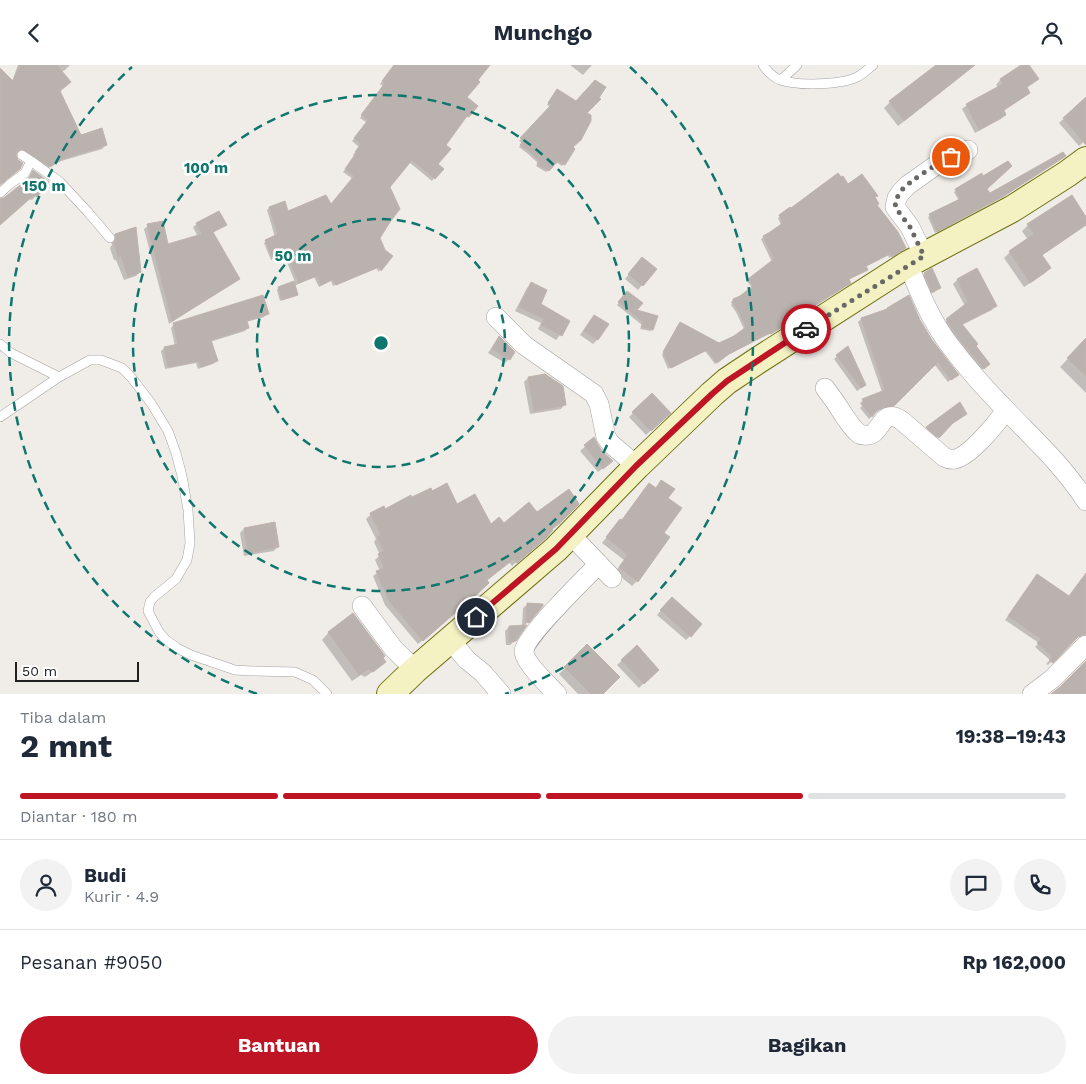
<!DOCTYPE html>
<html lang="id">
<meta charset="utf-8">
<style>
:root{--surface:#fff;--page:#f2f2f3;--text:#1f2937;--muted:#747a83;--line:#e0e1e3;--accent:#be1424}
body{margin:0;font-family:"Work Sans",sans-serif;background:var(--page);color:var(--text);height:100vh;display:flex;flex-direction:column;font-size:19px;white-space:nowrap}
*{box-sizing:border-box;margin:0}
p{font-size:16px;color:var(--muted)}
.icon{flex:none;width:28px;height:28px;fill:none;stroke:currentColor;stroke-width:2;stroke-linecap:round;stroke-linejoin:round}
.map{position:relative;height:629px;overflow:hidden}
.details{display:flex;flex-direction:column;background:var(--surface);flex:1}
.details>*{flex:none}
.scale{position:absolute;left:15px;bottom:12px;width:124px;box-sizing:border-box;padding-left:5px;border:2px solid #212121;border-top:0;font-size:14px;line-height:18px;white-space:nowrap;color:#212121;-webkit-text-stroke:4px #fff;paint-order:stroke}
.pin{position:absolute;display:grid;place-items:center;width:42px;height:42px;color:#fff;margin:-21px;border:2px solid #fff;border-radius:50%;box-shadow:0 1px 5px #0007}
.courier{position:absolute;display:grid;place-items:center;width:50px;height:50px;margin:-25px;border:4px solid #be1424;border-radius:50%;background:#fff;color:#222;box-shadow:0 1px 6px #0007}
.headline em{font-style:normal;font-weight:700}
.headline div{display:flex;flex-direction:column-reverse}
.headline{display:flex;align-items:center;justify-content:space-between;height:85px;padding:0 20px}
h1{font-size:32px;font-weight:700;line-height:38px}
.bar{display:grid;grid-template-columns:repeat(4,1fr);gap:8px 5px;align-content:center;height:60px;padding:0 20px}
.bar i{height:6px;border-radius:4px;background:var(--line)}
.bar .current{background:var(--accent)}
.bar p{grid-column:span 4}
.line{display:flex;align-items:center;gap:12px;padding:0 20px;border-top:1px solid var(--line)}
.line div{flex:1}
.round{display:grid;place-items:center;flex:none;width:52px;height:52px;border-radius:26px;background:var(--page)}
.cta{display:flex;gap:10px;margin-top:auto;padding:10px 20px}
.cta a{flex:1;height:58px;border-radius:30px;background:var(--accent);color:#fff;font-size:20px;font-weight:700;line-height:58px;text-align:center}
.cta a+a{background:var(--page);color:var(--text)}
header{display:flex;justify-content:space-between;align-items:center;height:65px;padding:0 20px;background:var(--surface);font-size:22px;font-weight:700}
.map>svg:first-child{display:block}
.shadow{fill:#0003}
.building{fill:#bab2ae;stroke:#c1b3ac}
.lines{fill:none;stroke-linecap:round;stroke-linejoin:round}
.lane-casing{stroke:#a2a2a2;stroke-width:10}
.street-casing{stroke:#a2a2a2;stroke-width:20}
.secondary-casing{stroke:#6e7010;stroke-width:28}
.lane{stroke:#fff;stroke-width:9}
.street{stroke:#fff;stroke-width:19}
.secondary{stroke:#f4f2c3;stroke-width:26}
.done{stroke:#696867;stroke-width:5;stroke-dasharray:0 9}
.route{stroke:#be1424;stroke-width:6}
.ring{fill:none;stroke:#0f766e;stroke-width:2.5;stroke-dasharray:9 6}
.centre{fill:#0f766e;stroke:#fff;stroke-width:2.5}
.ring-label{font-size:15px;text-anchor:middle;font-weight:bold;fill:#0f766e;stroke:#fff;stroke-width:5;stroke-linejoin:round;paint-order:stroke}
</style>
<header><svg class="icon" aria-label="back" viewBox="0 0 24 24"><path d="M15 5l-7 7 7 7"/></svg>Munchgo<svg class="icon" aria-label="person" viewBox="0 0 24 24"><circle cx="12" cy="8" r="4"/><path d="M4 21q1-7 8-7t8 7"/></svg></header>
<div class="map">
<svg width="1086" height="629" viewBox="0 0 1086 629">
<rect width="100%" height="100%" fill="#f0ede9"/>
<path class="shadow" d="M18,0H70L65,5L61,7L59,26L80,72L106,80L102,84L58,97L45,105L21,88H15L0,119V13L12,16Z
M394,0H488L465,32L468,51L465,54L464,53L444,81L436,100L434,113L432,116L409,97L389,122L379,173L384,186L391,192L378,207L377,203L333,221L331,216L319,222L314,212L294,221L297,229L295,231L280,236L277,225L278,223L295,217L284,190L271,195L264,178L266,176L275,172L267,145L269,143L288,147L330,141L353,114L343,107L355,91L353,90L359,82L352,76L367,58L360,53L383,21L380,19Z
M570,0H592L583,10Z
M938,0H975L898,61L884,43L890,37Z
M1023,0H1028L1026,23L1029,27L1024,32L1003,46L1005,50L1001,54L975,68L962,44L967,40L999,23L996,20L1000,15Z
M555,27L586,49L571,82L573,84L564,99L562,101L556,97L546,107L536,101L538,98L527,88L519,82L522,78L519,76L551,42L547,40Z
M1086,33V75L1079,81L1059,58Z
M1062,93L1001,132L935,168L928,152L959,136L954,127L981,110L985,124L990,130Z
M33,107L36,131L32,135L29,134L0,159V135L26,117Z
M847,121L874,133L876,140L902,185L889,193L888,190L865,202L864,206L848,215V219L809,244L808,243L792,255L768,270V269L726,291L715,299L705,286L668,304L662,290L678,260L719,279L734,272L744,264L736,247L731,240L732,239L731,237L752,223L747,216L772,197L761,174L781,160L778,153L790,145Z
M1071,132L1086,154V160L1041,191L1050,203L1044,209L1024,222L1004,193L1010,187L1028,175L1022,166L1028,160Z
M197,159H225L221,163L212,168L239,214L235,217L169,259L144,164L148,161L167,181L198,172L193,162Z
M115,170L140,207L136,211L124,215L116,195H114L110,183L112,180L111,174Z
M638,198L655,204L638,225L625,214Z
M977,205L995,241L992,245L962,260L975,281L984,303L979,307L943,259L965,241L953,219L957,215Z
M924,209L939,222L935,227L928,230L920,213Z
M531,219L539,239L569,256L560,270L556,275L538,264L541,258L515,246L527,223Z
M627,227L635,246L652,265L651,266L640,264L642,260L617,240Z
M885,246L919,255L954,312L948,317L934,299L890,343L878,345L869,354L860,343L862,341L860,338L863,335L882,327L858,257L861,254Z
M267,249L264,252L246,257L248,262L245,266L210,277L216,296L213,299L198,304L196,298L165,304L161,286L164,283L175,281L171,263L174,259Z
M594,251L607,260L597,275L593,279L580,270L590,255Z
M499,273L509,294L505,298L488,288L495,277Z
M1086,275V328L1060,302Z
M837,291L865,319L861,323L857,326L834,294Z
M528,313L565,339L561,344L530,349L524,317Z
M651,330L669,348L646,370L629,352Z
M965,349L949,360L935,375L924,366L927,363Z
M594,374L607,400L598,407L580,386Z
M662,416V468L668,472L637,516L632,521L615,507L624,495L602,478L616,460L621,456L644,424L649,419L655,424Z
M411,434L456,440L491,461L504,460L537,448L578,438L540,477L512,501L509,497L486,516L487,517L468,537L464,533L449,553L418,579L385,540L373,511L380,506L375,495L380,490L374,477L376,474L366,454L371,449L384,443L385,445Z
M244,464L278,481L274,486L244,491L240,468Z
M1037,510L1068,532L1086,513V573L1078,572L1073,575L1048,600L1046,599L1050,595L1035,582L1039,578L1005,555Z
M667,538L690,571L686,575L657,550Z
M528,539V557L523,561L515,576L510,580H506L505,566L509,562L522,561L523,543Z
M353,550L378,603L365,612L361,610L352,616L322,575L328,568Z
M587,581L618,612L602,629H578L559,609Z
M637,582L657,605L639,623L617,600Z"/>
<path class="building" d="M20,0H57L71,17L60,26L81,70L102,63L107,80L63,94L50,102L25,85L20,84L17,86L16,90L18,95L23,98L20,104L0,120V3L13,16Z
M394,0H490L478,15L480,17L467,32L478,41L469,52L467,51L446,80L451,84L438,99L444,104L435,114L412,95L390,122L400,144L390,157L380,173L385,185L393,191L381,206L379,202L336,220L333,214L321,220L317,211L299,218L286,188L273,194L265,175L278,169L269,142L285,136L288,146L326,130L331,139L354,111L345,104L356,88L355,87L361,79L354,73L368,55L361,50L385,18L382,16Z
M936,0H975L904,56L889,36Z
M1021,0H1029L1039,14L1027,22L1030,28L1004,45L1006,50L979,65L966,39L1003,19L1000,14Z
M595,15L606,22L599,33L601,34L587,48L591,50V56L581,75L573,82L575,84L565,100L558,96L549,106L537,99L539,96L529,86L520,80L523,76L520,73L551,40L548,38L557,24L576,36Z
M1086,32V80L1063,53Z
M1063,87L1066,91L1004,131L937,167L929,149L960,134L955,124L982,108L983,111L1008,96L1012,101L987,124L990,128Z
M33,105L49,117L37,132L34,130L0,160V134L4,133L29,113Z
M838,108L841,112L843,111L848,119L862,109L878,131L875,132L879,139L877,140L898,167L906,183L892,192L890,189L866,201L868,205L849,214L851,218L811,243V242L796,253L771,269L770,268L729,289L717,298L707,285L671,303L663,287L680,257L719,278L734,271L746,262L738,245L732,237L733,236V234L740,231L753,221L748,214L774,194L763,171L770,167L783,158L779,150L790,142L791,143Z
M1072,130L1086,152V160L1042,190L1051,203L1030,218L1009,186L1034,169L1027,159Z
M219,146L227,160L213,167L240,214L172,256L147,159L163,156L168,179L202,169L196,158Z
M136,162L141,207L128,212L121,191L118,192L114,178L116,175L115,169Z
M642,192L657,204L643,221L628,209Z
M932,203L941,223L932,227L924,208Z
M977,203L997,241L962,259L978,279L976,281L990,299L984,304L957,271L946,254L968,237L957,214Z
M294,216L298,230L282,235L278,222Z
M531,217L547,225L541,239L570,256L562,271L541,260L544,254L519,242Z
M627,226L643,238L637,245L658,251L653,265L641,262L643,257L618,237Z
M263,230L269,249L247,256L249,263L211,275L218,296L201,302L199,296L168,302L164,282L178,279L173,258Z
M909,230L920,255L932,275L959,310L951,315L938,297L894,341L883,342L876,347L872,352L862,339L864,337L862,334L885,325L861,253L887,244V243Z
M594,250L609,259L598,275L584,266Z
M499,271L515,287L510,295L492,284Z
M1086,273V311L1067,293Z
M848,281L866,320L861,323L836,290Z
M545,309L563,321L566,340L534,346L528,312Z
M652,328L671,348L651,366L632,347Z
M960,337L967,349L953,358L939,373L926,362Z
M594,372L597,378L602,386L613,396L603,404L584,380Z
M661,415L675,424L668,433L682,443L664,468L670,472L638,517L619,502L628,490L606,472L620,454L622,455L649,418L656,423Z
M447,418L457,439L475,429L491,459L499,452L504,458L529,437L537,447L569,424L579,439L560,458L552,464L553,465L546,473L517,498L514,494L487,515L489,518L473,533L468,529L455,548L423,576L389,536L376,506L384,503L378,489L384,486L377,472L381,470L370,448L384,441L385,444L411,430L412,432L431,423L432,426Z
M275,457L279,482L248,488L244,463Z
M1086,508V569H1083L1078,572L1053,598L1049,595L1052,591L1037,578L1041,574L1008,551L1037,509L1069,531Z
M672,532L702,559L691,572L660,545Z
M527,538L543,539V541L529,558L526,557Z
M353,548L385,591L383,593L386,597L373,607L368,604L359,610L328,567Z
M527,560L516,576L509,577V561Z
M587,579L620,612L603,629H591L564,602Z
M637,580L659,605L644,619L621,595Z
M1086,596V629H1051L1060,622Z"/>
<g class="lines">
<g class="lane-casing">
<path id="lane" d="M763,0C767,6 773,12 780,15C798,21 841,20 857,12C863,9 868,4 873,0
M781,15L797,0
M22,90L31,96
M0,128L10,119L25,108L31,96L60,117L87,146L110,173
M0,279L11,288L59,312
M0,352L59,312L90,295H101L122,303L131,312L151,338L168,366L176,388L182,411L188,445L190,478L187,495L176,514L154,532L150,537L148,546L159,567L166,575L177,583L191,590L235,605L252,606L295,607L313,615L327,629"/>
</g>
<g class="street-casing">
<path id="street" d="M924,191L910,162L895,142L897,133L901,127L908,120L939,98L968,85
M908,199C919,226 930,254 948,278C966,302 987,326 1008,347C1036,376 1064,402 1086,436
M496,252L524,280L594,329L599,339L606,372L611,379L637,401
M825,323C832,332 839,342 845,352C849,357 852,363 857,367C860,370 860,370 864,370C883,373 879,341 901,355L944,392C948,394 951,395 955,394C970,391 997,358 1006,345
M570,469L612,513
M362,541L393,583L415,605
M450,575L467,595L483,608L501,629
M557,629C549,621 524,597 524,586C525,572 586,512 599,499
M1032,629L1052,614L1086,580"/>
</g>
<g class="secondary-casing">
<path id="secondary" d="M390,629L415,605L556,484L637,401L712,329L727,316L757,296L908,199L1012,144L1067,109L1086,95"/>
</g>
<use href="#lane" class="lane"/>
<use href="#street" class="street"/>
<use href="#secondary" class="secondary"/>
</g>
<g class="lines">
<path class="done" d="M806,264L924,191L910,162L895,142C896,136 897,132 900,127C910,115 937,99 951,92"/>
<path class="route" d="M476,552L556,484L636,401L712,329L727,316L806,264"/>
</g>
<g class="ring">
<circle cx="381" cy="278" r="124"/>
<circle cx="381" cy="278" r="248"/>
<path d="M257 629A372 372 0 0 1 132 2M630 2A372 372 0 0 1 505 629"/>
</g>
<circle cx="381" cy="278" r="8" class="centre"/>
<g class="ring-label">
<text x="206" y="108">100 m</text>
<text x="44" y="126">150 m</text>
<text x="293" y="196">50 m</text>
</g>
</svg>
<div class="scale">50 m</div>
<div class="pin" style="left:951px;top:92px;background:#ea580c"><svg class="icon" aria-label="bag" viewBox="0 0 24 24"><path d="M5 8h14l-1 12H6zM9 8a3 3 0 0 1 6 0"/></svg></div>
<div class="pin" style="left:476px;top:552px;background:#1f2937"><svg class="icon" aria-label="home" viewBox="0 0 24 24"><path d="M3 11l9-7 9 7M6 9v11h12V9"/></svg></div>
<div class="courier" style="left:806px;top:264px"><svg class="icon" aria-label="car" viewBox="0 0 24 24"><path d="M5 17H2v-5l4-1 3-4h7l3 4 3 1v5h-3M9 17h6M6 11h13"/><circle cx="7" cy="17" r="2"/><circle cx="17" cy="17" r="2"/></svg></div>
</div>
<section class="details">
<div class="headline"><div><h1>2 mnt</h1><p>Tiba dalam</p></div><em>19:38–19:43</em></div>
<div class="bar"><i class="current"></i><i class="current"></i><i class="current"></i><i></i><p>Diantar · 180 m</p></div>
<div class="line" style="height:90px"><a class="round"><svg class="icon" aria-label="person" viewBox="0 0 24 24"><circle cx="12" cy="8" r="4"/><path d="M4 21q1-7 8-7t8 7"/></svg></a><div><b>Budi</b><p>Kurir · 4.9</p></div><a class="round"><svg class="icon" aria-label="chat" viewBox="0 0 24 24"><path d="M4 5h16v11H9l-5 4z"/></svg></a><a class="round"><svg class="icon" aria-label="phone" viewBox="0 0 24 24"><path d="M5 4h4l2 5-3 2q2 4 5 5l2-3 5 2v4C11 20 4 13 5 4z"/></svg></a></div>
<div class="line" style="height:65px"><div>Pesanan #9050</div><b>Rp 162,000</b></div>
<div class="cta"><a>Bantuan</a><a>Bagikan</a></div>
</section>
